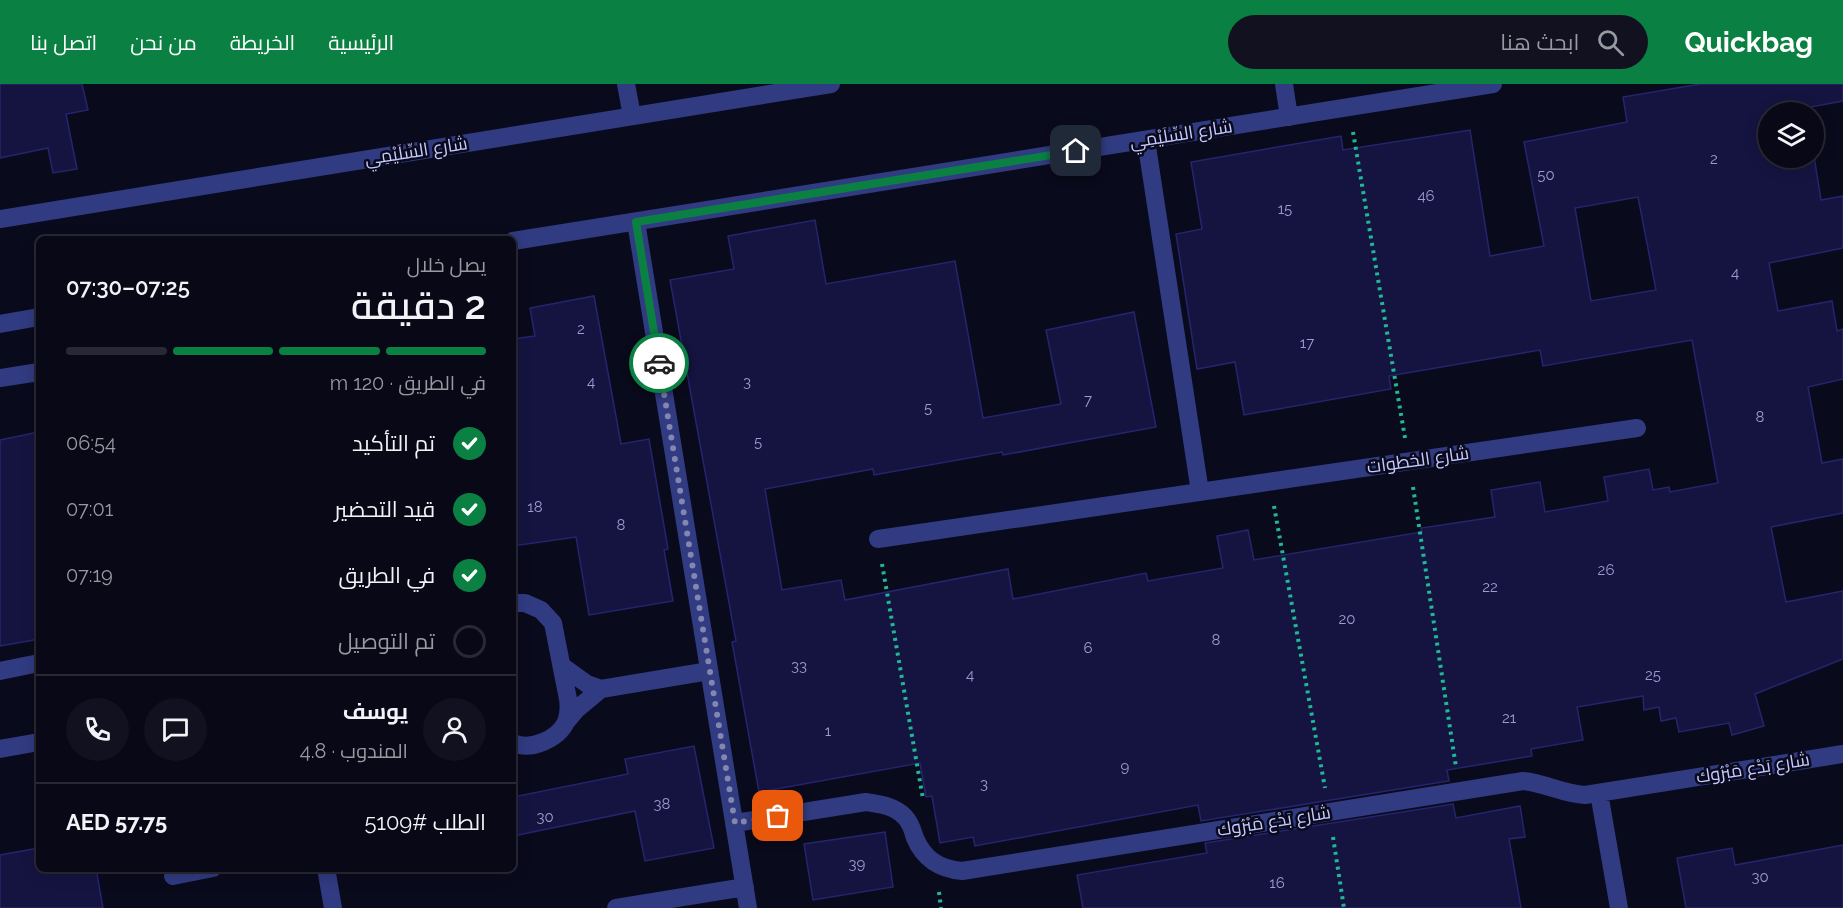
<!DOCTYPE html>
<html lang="ar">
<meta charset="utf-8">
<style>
:root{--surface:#080816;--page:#11111f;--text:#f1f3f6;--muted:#989aa1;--line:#292935;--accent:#0b8043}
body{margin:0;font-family:Raleway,Cairo,sans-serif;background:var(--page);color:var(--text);direction:rtl;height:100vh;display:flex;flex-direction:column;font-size:22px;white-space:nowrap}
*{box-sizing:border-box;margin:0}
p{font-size:20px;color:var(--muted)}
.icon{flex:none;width:33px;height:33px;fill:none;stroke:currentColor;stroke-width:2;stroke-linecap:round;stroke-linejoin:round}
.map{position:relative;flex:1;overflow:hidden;direction:ltr}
.drawer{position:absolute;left:36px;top:152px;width:480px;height:636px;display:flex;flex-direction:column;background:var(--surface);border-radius:9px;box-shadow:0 3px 15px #0003,0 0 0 2px var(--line);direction:rtl}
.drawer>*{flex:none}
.controls{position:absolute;left:1758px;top:18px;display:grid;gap:12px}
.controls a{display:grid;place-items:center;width:66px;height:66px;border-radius:50%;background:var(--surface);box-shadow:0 3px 15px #0003,0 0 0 2px var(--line);font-size:30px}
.pin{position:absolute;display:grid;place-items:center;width:51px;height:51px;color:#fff;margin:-26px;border-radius:12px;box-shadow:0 3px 9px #0006}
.courier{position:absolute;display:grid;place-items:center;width:60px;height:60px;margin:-30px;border:4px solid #0b8043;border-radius:50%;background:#fff;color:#222;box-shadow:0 2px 8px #0007}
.summary em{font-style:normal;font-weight:600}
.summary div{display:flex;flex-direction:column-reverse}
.summary{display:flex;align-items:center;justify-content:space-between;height:102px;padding:0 30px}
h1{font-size:39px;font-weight:600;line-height:45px}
.bar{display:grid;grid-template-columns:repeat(4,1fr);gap:9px 6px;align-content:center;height:72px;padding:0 30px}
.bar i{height:8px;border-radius:4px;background:var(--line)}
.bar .active{background:var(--accent)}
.bar p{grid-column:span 4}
.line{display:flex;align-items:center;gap:15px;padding:0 30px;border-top:2px solid var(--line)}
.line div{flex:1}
.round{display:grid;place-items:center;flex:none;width:63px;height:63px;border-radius:32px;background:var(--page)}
ol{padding:0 30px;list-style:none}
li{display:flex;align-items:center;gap:18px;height:66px}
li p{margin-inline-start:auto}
li .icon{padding:6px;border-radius:50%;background:var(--accent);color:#fff;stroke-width:4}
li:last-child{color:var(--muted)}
li i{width:33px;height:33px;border:3px solid var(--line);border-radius:50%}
header{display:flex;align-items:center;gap:36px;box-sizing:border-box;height:84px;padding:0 30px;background:var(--accent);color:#fff}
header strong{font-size:28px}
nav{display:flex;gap:33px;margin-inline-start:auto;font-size:21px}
.search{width:420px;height:54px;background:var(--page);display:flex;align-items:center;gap:15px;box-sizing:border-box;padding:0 21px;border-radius:33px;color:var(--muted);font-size:22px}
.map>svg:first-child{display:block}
.building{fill:#151440;stroke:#26246e;stroke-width:1.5;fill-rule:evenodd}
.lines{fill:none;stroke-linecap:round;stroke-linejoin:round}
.path{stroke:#21b795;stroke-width:4;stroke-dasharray:3 4.5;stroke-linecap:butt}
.minor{stroke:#303b81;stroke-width:18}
.done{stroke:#8486b0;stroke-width:6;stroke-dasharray:0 10.8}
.route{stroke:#0b8043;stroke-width:8}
.labels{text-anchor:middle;stroke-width:5;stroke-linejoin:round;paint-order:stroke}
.number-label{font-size:15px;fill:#9a9ccf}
.street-label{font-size:18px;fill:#c6c9ff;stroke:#0a0a1d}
</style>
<header>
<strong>Quickbag</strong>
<div class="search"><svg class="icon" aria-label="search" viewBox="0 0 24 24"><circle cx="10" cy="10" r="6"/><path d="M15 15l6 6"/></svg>ابحث هنا</div>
<nav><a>الرئيسية</a><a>الخريطة</a><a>من نحن</a><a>اتصل بنا</a></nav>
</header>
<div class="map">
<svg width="1843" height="824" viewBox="0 0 1843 824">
<rect width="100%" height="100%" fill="#0a0a1d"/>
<path class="building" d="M0,0H82L88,26L66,30L77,85L53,89L48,64L0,74Z
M1700,0H1843V17L1805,24L1806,28H1768V74L1814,72L1821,116L1843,112V164L1769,179L1778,227L1832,217L1837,247L1843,245V295L1808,303L1822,379L1843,375V429L1771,443L1786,518L1843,507V575L1755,610L1764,642L1732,651L1729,639L1679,648L1676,634L1661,637L1659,623L1644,626L1643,612L1577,623L1583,656L1531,665L1532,672L1447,686L1449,697L1201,737L1198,721L975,762L973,753L940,759L932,712L926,713L920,679L759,708L732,558L736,557L670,196L734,185L728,152L815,136L826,200L955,177L983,334L1061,320L1046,246L1134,228L1156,343L1003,371L1002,368L874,391L873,385L765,405L782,506L841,496L845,516L1008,485L1013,515L1146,489L1148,497L1223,484L1217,452L1248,446L1254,476L1422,448L1421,444L1495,433L1491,406L1540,398L1545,428L1608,417L1604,393L1649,385L1653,406L1669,403L1670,408L1718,399L1692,256L1543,282L1540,266L1389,292L1391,305L1244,331L1235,278L1197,285L1176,150L1202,145L1191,78L1341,52L1343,66L1470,46L1490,172L1544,162L1524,58L1627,38L1623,13ZM1638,113L1656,206L1591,217L1575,124Z
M594,212L621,360L649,355L668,465L664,466L673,517L589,531L576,453L513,462V255L535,252L530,224Z
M39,348V555L0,562V356Z
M694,662L714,764L645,777L635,727L513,752V713L628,690L625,675Z
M1453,720L1456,734L1520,722L1525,753L1509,755L1521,824H1083L1077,791L1207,769L1205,759Z
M885,748L893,803L813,816L804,760Z
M1843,761V824H1686L1677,774L1732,764L1735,781Z
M39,764V784H96L103,824H0V771Z"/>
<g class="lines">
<path class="path" d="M1353,48L1405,354
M1413,403L1456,683
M1274,422L1325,704
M882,480L923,715
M1333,753L1344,824
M939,808L941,824"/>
<path class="minor" d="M626,0L632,32
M1284,0L1289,33
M1146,56L1200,408
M0,135L831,0
M636,138L748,824
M513,157L1493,0
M0,240L39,233
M0,294L39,288
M878,455L1637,344
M513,519H525L541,526L553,539L568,615C569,623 569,631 566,638C558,655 531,667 513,659
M562,582L587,600L601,605
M0,587L39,579
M566,638L577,625L601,605L709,587
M0,665L39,658
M1599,709L1619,824
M735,739L866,718C880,720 895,722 905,733C910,738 913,747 915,754C924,775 939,785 962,787L1523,697C1545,699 1563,710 1585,711L1843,670
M326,784L333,824
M173,792L213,784
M616,824L745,803"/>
</g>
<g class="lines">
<path class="done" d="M659,279L735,739L778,732"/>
<path class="route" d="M659,279L636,138L1076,67"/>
</g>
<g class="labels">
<g class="number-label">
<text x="1714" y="80">2</text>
<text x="1546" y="96">50</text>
<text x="1426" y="117">46</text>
<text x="1285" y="130">15</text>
<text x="1735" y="194">4</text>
<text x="581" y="250">2</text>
<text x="1307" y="264">17</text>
<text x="591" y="303">4</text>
<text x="747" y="303">3</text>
<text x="1088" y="321">7</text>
<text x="928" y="329">5</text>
<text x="1760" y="338">8</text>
<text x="758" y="363">5</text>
<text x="535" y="428">18</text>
<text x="621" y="446">8</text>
<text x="1606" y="491">26</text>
<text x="1490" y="508">22</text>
<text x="1347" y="540">20</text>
<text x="1216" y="561">8</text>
<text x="1088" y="569">6</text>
<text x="799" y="587">33</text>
<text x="970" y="596">4</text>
<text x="1653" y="596">25</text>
<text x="1509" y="639">21</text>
<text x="828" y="652">1</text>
<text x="1125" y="688">9</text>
<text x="984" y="705">3</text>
<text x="662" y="725">38</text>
<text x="545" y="738">30</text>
<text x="857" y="785">39</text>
<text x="1760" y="798">30</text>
<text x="1277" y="804">16</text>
</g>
<g class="street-label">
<text transform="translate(1181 50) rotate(-9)" y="6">شارع السِّلَيْمِي</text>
<text transform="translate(416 67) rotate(-9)" y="6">شارع السِّلَيْمِي</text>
<text transform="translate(1418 376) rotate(-8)" y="6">شارع الخطوات</text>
<text transform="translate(1753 684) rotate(-9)" y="6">شارع بَدْع مَبْرُوك</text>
<text transform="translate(1274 737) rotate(-9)" y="6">شارع بَدْع مَبْرُوك</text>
</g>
</g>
</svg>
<div class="controls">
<a><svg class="icon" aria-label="layers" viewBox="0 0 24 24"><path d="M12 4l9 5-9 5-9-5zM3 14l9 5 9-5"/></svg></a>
</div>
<div class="pin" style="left:778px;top:732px;background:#ea580c"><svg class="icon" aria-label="bag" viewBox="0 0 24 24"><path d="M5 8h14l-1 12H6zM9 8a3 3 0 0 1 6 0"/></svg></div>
<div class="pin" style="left:1076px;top:67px;background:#1f2937"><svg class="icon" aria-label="home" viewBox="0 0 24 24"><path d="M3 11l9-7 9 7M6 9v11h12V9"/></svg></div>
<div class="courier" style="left:659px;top:279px"><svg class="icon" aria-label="car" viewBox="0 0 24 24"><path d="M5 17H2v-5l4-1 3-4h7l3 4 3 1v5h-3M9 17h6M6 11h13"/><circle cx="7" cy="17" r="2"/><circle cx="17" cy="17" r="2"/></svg></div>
<section class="drawer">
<div class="summary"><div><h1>2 دقيقة</h1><p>يصل خلال</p></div><em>07:25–07:30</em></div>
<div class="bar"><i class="active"></i><i class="active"></i><i class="active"></i><i></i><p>في الطريق · 120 m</p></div>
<ol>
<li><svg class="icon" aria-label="check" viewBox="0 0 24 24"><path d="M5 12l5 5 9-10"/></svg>تم التأكيد<p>06:54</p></li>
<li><svg class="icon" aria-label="check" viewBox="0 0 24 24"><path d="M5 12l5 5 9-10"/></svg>قيد التحضير<p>07:01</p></li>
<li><svg class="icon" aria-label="check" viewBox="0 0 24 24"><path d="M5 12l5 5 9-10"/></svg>في الطريق<p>07:19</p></li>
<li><i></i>تم التوصيل</li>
</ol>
<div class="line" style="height:108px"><a class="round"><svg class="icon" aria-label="person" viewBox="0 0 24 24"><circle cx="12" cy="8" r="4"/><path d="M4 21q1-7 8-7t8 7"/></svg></a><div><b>يوسف</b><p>المندوب · 4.8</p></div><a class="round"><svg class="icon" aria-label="chat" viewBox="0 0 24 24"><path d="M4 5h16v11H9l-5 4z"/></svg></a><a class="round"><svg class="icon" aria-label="phone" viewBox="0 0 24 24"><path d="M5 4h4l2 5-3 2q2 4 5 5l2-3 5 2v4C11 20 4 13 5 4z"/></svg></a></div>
<div class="line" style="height:78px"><div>الطلب #5109</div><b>AED 57.75</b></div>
</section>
</div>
